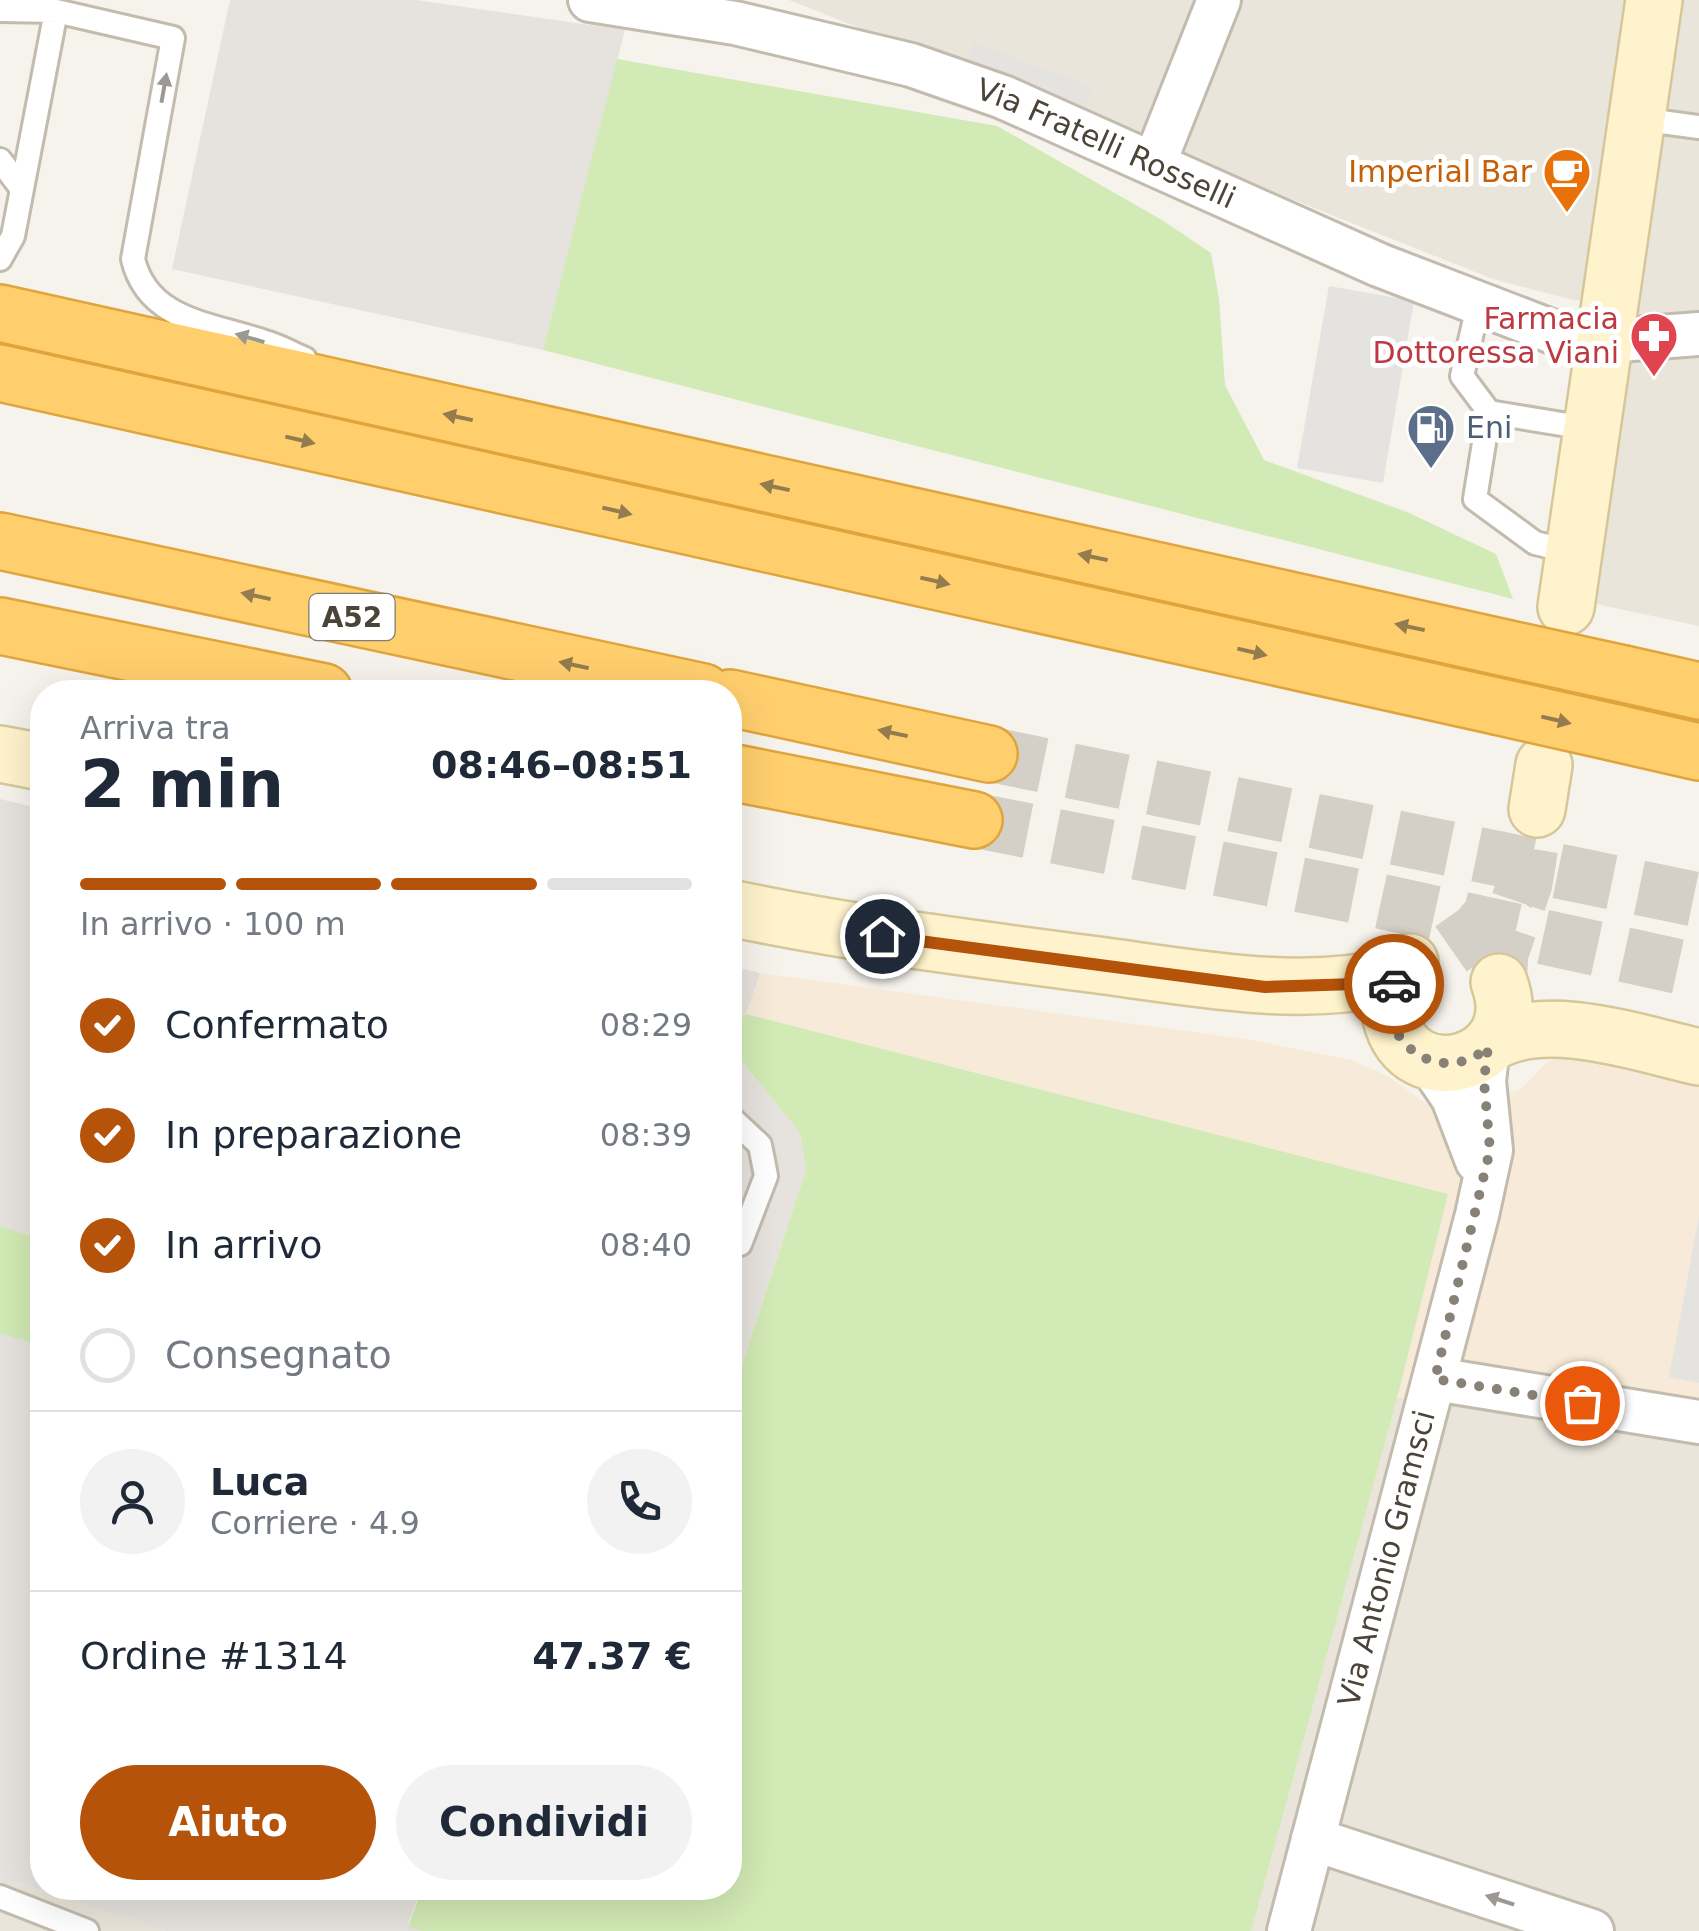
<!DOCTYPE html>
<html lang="it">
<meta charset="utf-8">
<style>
:root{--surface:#fff;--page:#f2f2f3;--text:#1f2937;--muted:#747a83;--line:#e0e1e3;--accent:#b45309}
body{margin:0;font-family:"DejaVu Sans",sans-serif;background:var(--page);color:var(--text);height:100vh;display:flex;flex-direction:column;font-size:38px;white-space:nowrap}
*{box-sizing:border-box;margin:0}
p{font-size:32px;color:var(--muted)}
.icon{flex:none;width:55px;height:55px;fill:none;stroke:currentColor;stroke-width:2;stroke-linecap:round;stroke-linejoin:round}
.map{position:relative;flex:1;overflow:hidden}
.sheet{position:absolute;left:30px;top:680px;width:712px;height:1220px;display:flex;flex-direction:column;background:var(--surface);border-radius:40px;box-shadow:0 10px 40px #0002}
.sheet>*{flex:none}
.pin{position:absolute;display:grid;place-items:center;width:85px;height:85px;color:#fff;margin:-42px;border:5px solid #fff;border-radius:50%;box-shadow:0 2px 10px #0007}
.courier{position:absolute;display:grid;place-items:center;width:100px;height:100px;margin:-50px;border:8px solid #b45309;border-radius:50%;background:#fff;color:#222;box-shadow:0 2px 12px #0007}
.overview em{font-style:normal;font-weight:600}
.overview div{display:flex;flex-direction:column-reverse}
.overview{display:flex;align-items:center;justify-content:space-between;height:170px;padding:0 50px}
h1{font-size:65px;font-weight:600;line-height:75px}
.bar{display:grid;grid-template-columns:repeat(4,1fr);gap:15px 10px;align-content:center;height:120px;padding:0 50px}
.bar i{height:12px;border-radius:8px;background:var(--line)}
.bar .current{background:var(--accent)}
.bar p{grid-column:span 4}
.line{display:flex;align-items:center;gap:25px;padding:0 50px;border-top:2px solid var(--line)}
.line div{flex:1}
.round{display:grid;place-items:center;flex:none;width:105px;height:105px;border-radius:52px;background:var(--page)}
ol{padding:0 50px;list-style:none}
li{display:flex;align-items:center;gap:30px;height:110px}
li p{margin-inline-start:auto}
li .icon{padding:10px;border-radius:50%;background:var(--accent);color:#fff;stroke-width:4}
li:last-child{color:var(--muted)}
li i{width:55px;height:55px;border:5px solid var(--line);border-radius:50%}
.primary-button{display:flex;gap:20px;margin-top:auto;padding:20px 50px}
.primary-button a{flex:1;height:115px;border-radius:60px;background:var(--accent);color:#fff;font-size:40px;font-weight:600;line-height:115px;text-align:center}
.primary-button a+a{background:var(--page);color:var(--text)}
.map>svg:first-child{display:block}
.residential{fill:#eae5da}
.commercial{fill:#f7ead8}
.industrial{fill:#e6e2dd}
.green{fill:#d2eab5}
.parking{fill:#e5e3e0}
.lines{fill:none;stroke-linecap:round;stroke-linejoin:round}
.secondary-tunnel{stroke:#d4d0c8;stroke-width:55;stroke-dasharray:55 28;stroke-linecap:butt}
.highway-tunnel{stroke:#d4d0c8;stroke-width:55;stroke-dasharray:55 28;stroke-linecap:butt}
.lane-casing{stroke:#c2bbae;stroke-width:28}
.street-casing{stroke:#c2bbae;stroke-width:48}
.secondary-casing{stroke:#d6c79b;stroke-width:60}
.highway-casing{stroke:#e0a43c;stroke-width:60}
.lane{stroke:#fff;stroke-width:22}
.street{stroke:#fff;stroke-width:42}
.secondary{stroke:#fff3cd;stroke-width:55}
.highway{stroke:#ffcf6e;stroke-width:55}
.highway-bridge-casing{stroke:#e0a43c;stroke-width:60;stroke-linecap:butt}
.highway-bridge{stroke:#ffcf6e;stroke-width:55}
.oneway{fill:#9c9892}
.oneway2{fill:#937c4e}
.done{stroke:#878178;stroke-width:10;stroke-dasharray:0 18}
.route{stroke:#b45309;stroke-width:12}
.labels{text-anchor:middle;stroke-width:10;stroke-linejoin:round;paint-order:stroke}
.shield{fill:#fff;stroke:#817c74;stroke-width:2.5}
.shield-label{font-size:28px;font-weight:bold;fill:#4b4439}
.street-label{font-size:30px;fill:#4b4439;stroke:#fff}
.food-label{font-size:30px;fill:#c56008;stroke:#fff;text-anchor:end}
.health-label{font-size:30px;fill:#be3a42;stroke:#fff;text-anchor:end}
.service-label{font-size:30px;fill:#4e5e75;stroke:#fff;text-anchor:start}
</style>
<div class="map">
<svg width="1699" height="1931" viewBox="0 0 1699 1931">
<rect width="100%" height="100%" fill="#f6f3ec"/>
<path class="residential" d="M789,0H1699V626L1587,602L1632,306L1573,300L1493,279Z
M1394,1397L1699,1439V1931H1250Z
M15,1882L166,1931H0V1893Z"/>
<path class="commercial" d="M760,973L1252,1040L1351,1060L1386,1075L1427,1104L1472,1108L1521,1089L1549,1060L1575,1054L1699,1082V1439L1394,1397L1448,1194L746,1014Z"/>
<path class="industrial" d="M230,0H416L625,30L543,350L172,269Z
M0,799L42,809V1888H421L408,1924L433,1931H166L16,1882L0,1893Z
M730,966L760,973L746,1014L730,1029Z
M730,1047L800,1133L806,1170L730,1402Z"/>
<path class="green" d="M617,59L997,126L1162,220L1211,253L1219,299L1225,385L1264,460L1407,512L1496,554L1513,599L543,350Z
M746,1014L1448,1194L1400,1387L1251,1931H422L408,1927L422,1888H730V1402L806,1170L800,1133L730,1047V1029Z
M0,1226L42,1240V1346L0,1333Z"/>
<path class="parking" d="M974,43L1092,87L1085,106L966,62Z
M1329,286L1414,301L1383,483L1297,468Z
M1699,1216V1383L1669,1377Z"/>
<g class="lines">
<path class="secondary-tunnel" d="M1451,949L1478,930L1514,885
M1499,982L1501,953L1525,883L1537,809"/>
<path class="highway-tunnel" d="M989,754L1699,900
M974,820L1366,898L1699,971"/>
<g class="lane-casing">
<path id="lane" d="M0,10L56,11
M1639,119L1699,127
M0,160L22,189
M0,259L13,236L56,11L173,38L133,259C148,323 216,324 268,343C281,347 293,354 305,359
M1478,306L1462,376L1489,412
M1573,552L1535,543L1475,499L1489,412L1592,429
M730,1117L760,1145L766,1176L740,1244
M0,1897L87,1931"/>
</g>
<g class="street-casing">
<g id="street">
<path id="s1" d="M590,0L735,23L911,65L1003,97L1379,265L1553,332L1606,341L1699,334"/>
<path d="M1154,164L1219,0"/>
<path d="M1428,1061L1453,1098L1477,1161"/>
<path d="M1435,1379L1699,1422"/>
<path d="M1313,1839L1592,1931"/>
<path id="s2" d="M1289,1931L1477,1215L1491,1150L1484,1081L1488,1047"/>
</g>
</g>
<g class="secondary-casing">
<path id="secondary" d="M1566,607L1654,0
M0,754L42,762
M1537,809L1544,765
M730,908C849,933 969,948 1090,964C1192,977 1297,1000 1398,975
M1410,962C1395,977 1386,996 1391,1018C1409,1098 1530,1064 1499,982
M1493,1042C1548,1011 1641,1044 1699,1057"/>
</g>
<g class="highway-casing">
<path id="highway" d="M0,313L1505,648
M0,373L1496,706
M0,541L703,692
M0,626L324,692
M1624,674L1699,691
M730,698L989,754
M1616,733L1699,752
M730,772L974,820"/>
</g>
<use href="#lane" class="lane"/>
<use href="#street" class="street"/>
<use href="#secondary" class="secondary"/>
<use href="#highway" class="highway"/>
<g class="highway-bridge-casing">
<path id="highway-bridge" d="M1505,648L1624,674
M1496,706L1616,733"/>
</g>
<use href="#highway-bridge" class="highway-bridge"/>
</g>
<defs><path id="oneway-solid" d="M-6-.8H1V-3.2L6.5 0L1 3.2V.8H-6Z" transform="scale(2.5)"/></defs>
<g class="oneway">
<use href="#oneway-solid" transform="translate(164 88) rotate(-80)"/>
<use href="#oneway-solid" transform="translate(250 338) rotate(-164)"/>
<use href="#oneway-solid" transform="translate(1500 1900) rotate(-162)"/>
</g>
<g class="oneway2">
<use href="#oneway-solid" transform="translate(458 417) rotate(-168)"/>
<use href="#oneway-solid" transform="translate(300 440) rotate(13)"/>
<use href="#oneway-solid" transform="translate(775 487) rotate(-168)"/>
<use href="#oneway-solid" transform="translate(617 511) rotate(13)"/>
<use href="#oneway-solid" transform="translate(1093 557) rotate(-168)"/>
<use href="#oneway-solid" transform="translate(935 581) rotate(13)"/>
<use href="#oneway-solid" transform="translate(256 596) rotate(-168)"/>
<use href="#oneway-solid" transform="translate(1410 627) rotate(-168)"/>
<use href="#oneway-solid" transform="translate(1252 652) rotate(13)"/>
<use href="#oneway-solid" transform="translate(574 665) rotate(-168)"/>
<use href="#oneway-solid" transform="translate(1556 720) rotate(13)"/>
<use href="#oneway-solid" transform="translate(893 733) rotate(-168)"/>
</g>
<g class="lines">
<path class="done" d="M1394,984C1373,1042 1442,1089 1488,1047L1484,1081L1490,1150L1435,1379L1582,1403"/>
<path class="route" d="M882,936L1265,987L1355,984L1398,975L1394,984"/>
</g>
<defs>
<g id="cafe-pin" transform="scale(2.5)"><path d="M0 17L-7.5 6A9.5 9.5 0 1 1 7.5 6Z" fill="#e8710a" stroke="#fff"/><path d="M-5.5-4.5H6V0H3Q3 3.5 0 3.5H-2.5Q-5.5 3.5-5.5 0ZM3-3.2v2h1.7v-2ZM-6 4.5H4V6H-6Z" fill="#fff"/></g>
<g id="pharmacy-pin" transform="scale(2.5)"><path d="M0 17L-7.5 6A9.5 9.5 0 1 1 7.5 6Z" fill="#e0444e" stroke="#fff"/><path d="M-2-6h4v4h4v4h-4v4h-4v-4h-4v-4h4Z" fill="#fff"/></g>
<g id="fuel-pin" transform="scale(2.5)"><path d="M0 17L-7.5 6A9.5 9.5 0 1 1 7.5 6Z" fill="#5c6f8a" stroke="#fff"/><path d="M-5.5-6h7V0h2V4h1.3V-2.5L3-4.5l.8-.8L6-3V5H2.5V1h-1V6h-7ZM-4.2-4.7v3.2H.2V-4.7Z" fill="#fff"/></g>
</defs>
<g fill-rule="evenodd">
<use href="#cafe-pin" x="1567" y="172"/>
<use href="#pharmacy-pin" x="1654" y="336"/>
<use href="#fuel-pin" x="1431" y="428"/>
</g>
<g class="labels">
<rect class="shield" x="309.5" y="594" width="85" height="46" rx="8"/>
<g class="shield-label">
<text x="352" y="627">A52</text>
</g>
<g class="street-label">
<text dy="10" stroke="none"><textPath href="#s1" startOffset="538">Via Fratelli Rosselli</textPath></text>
<text dy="10" stroke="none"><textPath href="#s2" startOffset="385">Via Antonio Gramsci</textPath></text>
</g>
<g class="food-label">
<text x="1532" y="182">Imperial Bar</text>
</g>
<g class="health-label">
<text x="1619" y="329">Farmacia<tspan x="1619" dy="34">Dottoressa Viani</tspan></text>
</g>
<g class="service-label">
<text x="1466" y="438">Eni</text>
</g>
</g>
</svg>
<div class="pin" style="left:1582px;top:1403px;background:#ea580c"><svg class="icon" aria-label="bag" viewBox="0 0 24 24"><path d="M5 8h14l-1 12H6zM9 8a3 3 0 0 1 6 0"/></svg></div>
<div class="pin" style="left:882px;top:936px;background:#1f2937"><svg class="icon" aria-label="home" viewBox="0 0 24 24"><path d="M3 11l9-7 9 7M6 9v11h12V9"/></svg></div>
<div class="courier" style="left:1394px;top:984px"><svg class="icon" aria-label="car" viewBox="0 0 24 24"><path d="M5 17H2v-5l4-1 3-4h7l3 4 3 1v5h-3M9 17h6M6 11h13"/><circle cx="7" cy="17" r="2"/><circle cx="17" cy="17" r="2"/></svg></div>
<section class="sheet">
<div class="overview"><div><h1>2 min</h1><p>Arriva tra</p></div><em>08:46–08:51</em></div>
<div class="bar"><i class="current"></i><i class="current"></i><i class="current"></i><i></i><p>In arrivo · 100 m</p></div>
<ol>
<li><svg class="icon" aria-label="check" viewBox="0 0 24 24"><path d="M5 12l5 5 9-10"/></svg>Confermato<p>08:29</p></li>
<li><svg class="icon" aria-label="check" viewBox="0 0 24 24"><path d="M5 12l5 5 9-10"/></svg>In preparazione<p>08:39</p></li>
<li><svg class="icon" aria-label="check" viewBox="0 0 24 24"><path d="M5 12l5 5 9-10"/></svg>In arrivo<p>08:40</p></li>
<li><i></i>Consegnato</li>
</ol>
<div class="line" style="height:180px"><a class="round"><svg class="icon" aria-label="person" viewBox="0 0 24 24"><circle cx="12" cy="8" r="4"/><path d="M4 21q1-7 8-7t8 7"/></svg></a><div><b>Luca</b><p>Corriere · 4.9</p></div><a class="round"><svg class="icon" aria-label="phone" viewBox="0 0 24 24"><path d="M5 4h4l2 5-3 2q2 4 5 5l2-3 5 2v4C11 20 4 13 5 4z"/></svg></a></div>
<div class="line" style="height:130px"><div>Ordine #1314</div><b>47.37 €</b></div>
<div class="primary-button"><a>Aiuto</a><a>Condividi</a></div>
</section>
</div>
